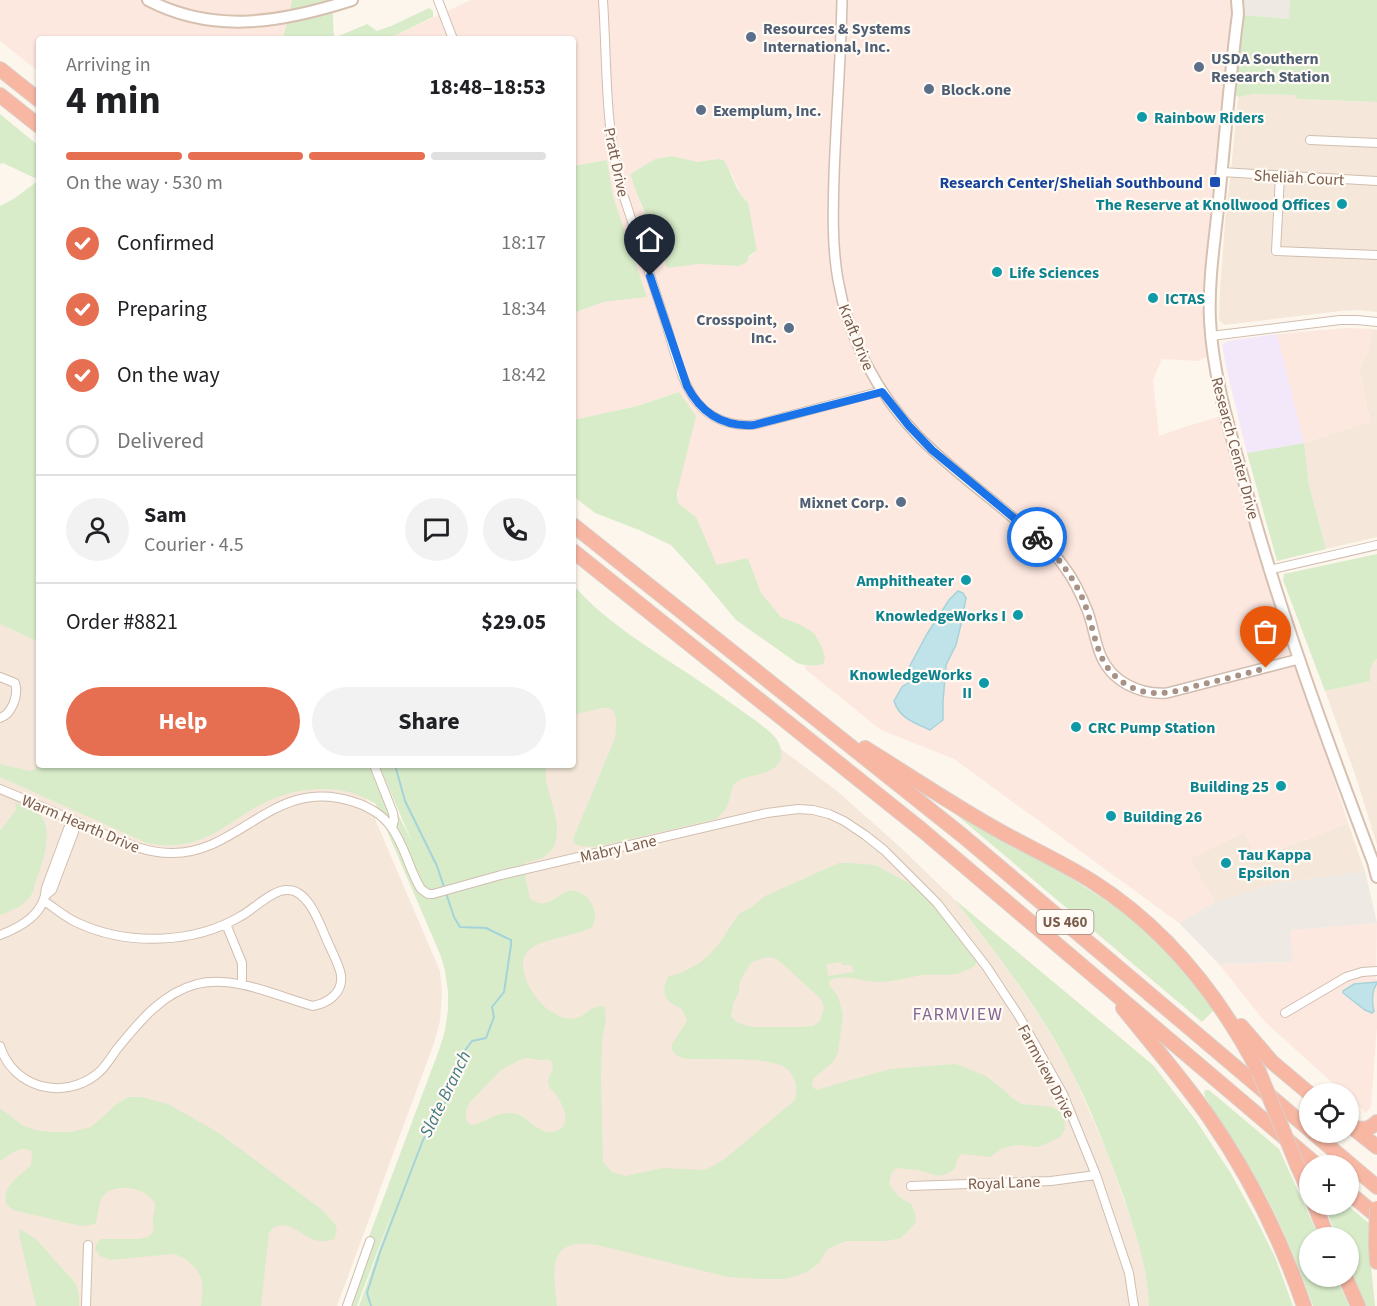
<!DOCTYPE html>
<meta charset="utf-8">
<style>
:root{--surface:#fff;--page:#f2f2f2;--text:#202124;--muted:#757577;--line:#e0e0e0;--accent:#e76f51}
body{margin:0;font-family:"Source Sans 3",sans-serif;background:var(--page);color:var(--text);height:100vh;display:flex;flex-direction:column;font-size:22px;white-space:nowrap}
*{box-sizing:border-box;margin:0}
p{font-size:20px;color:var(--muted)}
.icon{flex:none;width:33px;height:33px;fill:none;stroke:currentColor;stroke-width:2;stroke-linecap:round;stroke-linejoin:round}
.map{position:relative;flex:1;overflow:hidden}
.drawer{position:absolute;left:36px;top:36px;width:540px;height:732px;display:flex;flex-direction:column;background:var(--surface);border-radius:6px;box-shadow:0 2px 4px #0004}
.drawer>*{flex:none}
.tools{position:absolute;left:1299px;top:1083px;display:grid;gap:12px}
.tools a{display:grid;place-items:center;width:60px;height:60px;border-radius:50%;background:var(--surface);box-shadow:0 2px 4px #0004;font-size:30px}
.pin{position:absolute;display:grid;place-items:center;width:51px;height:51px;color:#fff;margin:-62px -26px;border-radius:50% 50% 50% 0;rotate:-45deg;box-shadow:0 0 6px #0007}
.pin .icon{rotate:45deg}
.courier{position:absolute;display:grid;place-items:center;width:60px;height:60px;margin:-30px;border:4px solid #1a73e8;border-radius:50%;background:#fff;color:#222;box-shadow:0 2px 8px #0007}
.overview em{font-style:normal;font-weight:700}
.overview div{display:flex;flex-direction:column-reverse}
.overview{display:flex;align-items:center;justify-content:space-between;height:102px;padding:0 30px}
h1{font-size:39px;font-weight:700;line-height:45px}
.bar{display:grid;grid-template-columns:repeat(4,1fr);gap:9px 6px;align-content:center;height:72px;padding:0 30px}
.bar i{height:8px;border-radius:4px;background:var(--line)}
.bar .current{background:var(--accent)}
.bar p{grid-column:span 4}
.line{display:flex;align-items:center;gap:15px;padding:0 30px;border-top:2px solid var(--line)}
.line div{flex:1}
.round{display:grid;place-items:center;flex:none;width:63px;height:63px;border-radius:32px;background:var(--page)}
ol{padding:0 30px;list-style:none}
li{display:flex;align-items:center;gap:18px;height:66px}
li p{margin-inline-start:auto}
li .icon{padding:6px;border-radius:50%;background:var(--accent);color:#fff;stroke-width:4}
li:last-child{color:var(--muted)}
li i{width:33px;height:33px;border:3px solid var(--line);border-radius:50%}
.button{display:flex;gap:12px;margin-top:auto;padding:12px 30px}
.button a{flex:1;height:69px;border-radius:36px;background:var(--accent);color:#fff;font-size:24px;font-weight:700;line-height:69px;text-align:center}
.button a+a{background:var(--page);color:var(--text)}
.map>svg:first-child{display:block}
.residential{fill:#f5e8da}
.commercial{fill:#fde8e0;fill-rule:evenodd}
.industrial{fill:#efe9e4}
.education{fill:#f3e8fa}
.green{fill:#d8ecc9;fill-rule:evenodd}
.water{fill:#bfe3e8;stroke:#a5d3da;stroke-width:1.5}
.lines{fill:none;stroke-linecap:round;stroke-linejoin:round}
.stream{stroke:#a5d3da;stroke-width:2}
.minor-casing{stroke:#d1beb0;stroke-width:10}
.tertiary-casing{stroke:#d1beb0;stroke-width:12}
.secondary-casing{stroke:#d6c0b0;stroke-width:14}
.motorway-casing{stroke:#dad1cd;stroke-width:16}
.minor{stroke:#fff;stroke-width:8}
.tertiary{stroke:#fff;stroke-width:9}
.secondary{stroke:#fff;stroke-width:10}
.motorway{stroke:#f7b7a3;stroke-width:14}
.motorway-bridge-casing{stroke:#dad1cd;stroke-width:16;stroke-linecap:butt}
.motorway-bridge{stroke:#f7b7a3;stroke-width:14}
.done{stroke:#a89285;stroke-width:6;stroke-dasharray:0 10.8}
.route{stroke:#1a73e8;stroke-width:8}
.service-dot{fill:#5c6f8a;stroke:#fffaf3;stroke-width:2}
.culture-dot{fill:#0f9aa8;stroke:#fffaf3;stroke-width:2}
.transit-dot{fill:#1a4fb4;stroke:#fffaf3;stroke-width:2}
.labels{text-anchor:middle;stroke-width:4.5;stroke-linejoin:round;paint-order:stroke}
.shield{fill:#fffaf3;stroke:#a28b7f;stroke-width:1.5}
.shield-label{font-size:15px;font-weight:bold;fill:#7a5c4d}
.service-label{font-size:16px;font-weight:bold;fill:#4e5e75;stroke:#fffaf3;text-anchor:start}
.culture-label{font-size:16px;font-weight:bold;fill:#0d838f;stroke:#fffaf3;text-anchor:start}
.street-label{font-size:16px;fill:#7a5c4d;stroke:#fffaf3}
.transit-label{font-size:16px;font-weight:bold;fill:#164399;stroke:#fffaf3;text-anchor:end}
.neighbourhood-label{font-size:18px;letter-spacing:1.5px;fill:#846695;stroke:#fffaf3}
.water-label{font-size:18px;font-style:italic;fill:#437c86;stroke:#fffaf3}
</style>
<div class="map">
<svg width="1377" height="1306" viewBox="0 0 1377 1306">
<rect width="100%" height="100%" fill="#fdf6ec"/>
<path class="residential" d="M1254,94L1294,95L1299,99L1377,102V312L1357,310L1340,311L1225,325L1219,320L1220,290L1225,223L1232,160L1238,97Z
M1373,329L1377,330V537L1326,549L1309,485L1304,443L1370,421L1359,370L1368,350Z
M0,559L39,603V765H352L440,971L442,992L440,1021L434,1043L337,1306H0Z
M1377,659V845L1355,774L1325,691L1369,681V672L1371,666Z
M685,677L837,791L900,847L954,899L1004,964L1043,1021L1071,1069L1107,1152L1141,1248L1149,1293V1306H380L440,1150L466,765H573V695Z
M1348,823L1365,871L1273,884L1215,902L1189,859L1244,832L1258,858Z"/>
<path class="commercial" d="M0,0H292L283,39H39V72L0,41Z
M471,0H1231V9L1217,188L1209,356L1198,361L1162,359L1153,380L1159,436L1187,426L1222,416L1290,645L1348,823L1258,858L1243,832L1190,859L1215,902L1179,923L954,759L881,730L805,669V666H815L801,625L781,617L760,593L748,558L717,566L696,517L678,503L679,392L637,406L573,420V313L604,302L646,297L613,196L607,160L573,166V39H388ZM672,156L698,162L717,159L730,170L742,197L748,202L757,250L739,266L699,264L667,267L660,243L644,212L630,174L655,159Z
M1347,328L1373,329L1368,350L1359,370L1370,422L1304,443L1277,334Z
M1377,923L1376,979L1377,980V1027L1371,1107L1366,1113L1349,1097L1348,1094L1344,1093L1265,1022L1219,964L1292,962L1289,930Z"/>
<path class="industrial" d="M1243,0H1290V19L1243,15Z
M1365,871L1377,923L1290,930L1293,962L1219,964L1179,923L1215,902L1273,884Z"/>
<path class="education" d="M1277,334L1304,443L1247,453L1226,367L1222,345L1227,341Z"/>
<path class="green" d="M292,0H332L334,38L367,24L377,31L391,26L429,8L433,11V17L388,39H283Z
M1290,0H1377V102L1298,99L1294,95L1254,94L1238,97L1235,94L1243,15L1289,19Z
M0,114L39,146V642L0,624V206L15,198L39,180L3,163L0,164Z
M672,156L698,162L717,159L724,160C732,173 736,193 748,202L757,250L749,256L747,262L739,266L699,264L667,268C657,235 640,206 630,174L655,159Z
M607,160L613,196L647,297L604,302L573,313V166Z
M679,392L696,416L677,493L678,503L696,517L717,565L748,558L761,593L781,617L801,625L814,633L822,647L825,659L823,664C813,667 806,666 797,663L736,620L702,579L671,545L639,530L595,513L573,496V420L637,406Z
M1304,443L1309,485L1326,549L1277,561L1247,453Z
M1377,554V659C1370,664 1369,672 1370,681L1325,691L1283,580L1284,574Z
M573,585C581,593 588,601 596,608C635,642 682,668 724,698C738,709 763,724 775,737C779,742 783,751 781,758C776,776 751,773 738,781C730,786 732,793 729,801C727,809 722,814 716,819L596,847L580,846L575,844L573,839L615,738L616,728V718L613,711L609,708H602L573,715Z
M39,761V765H373L412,842L379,765H546C546,771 545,778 547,784C551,806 569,840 544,857C539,860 531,861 525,863V876L530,899C536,902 541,905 548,902C555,900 561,893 569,891C583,888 597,905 595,918C595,922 593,924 592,927C560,944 502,935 531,990C538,1002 551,1015 566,1018C585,1022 586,1006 603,1006L605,1009L606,1019L602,1041L601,1078L603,1162L612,1172L625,1176L663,1168L704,1170L715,1165L726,1158L795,1100C798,1087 796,1075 784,1067C769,1057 720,1060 701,1059C695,1059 684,1060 678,1056C677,1056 673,1051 672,1050V1044L687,1021C685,1016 684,1011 680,1008C677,1006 674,1005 671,1003C662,996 663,985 669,976L681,973L698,964L708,956L718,945L739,914L752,907L765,896L839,863H852L875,865L916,887L945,918L976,958V964C972,968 966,971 960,973C949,976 934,974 922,975C906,978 892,982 876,982C860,981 845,974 830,980L829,985L838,996L843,1015L838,1053L833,1062L813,1079L812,1085L816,1090L890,1069L956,1064L986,1076L1003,1089L1011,1097L1022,1104L1052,1107L1058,1110L1064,1116L1065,1129L1060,1137L1039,1147L1016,1145L1003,1148L990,1157L961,1154L957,1160L955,1168C938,1182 935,1173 917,1170C910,1169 903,1169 896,1168L891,1174L889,1185L899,1197L911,1204L914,1210L916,1220L913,1226L901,1238L887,1241H846L828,1249L818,1264L807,1272L786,1279H762L728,1277L597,1245C547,1237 553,1269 557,1306H359L394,1207L357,1306H343L439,1050L445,1031L448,1009V992L445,970L440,954L375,803H374C340,781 292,787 258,806C238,817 215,837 193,842C178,846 162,846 147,843L0,777V764L30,771L35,769ZM768,957L777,959L821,999L824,1008L820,1021L813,1026L801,1027H753L738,1023L731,1016L734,1001L739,993V985L742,977L752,962ZM842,962V965H852L853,972L828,976L827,964ZM528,1058L538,1060H550C558,1072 545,1075 549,1086C550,1089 553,1091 555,1093C559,1099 564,1107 565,1114C568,1131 550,1137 538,1128C528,1122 523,1113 510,1113C497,1112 484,1123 471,1125L466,1120V1111L470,1102L501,1070L522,1059Z
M934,796C965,816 996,835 1028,853C1067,876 1107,898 1142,928C1170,952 1193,981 1214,1010L1202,1022Z
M15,802C23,806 34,808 40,815C54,829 43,862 37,878C35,883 34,891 31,895C25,906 11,911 0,915V831L16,810Z
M954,899L1153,1065L1195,1119L1230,1172L1255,1217L1275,1257L1293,1306H1149C1148,1267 1135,1232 1123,1195C1101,1135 1078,1075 1043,1021C1016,978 985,939 954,899Z
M1205,1090H1209L1279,1149L1319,1237L1310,1238V1276L1336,1277L1349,1306H1313C1295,1255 1273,1205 1245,1159C1233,1137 1218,1118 1205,1097L1204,1092Z
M128,1097H142L168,1104L219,1133L321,1209L335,1224L337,1230L334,1239C312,1247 306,1232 288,1226C284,1224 278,1226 274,1227L269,1233L261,1306H201C203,1288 205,1277 191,1264C185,1258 181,1256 173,1254L110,1260L100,1256L95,1249L97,1243L101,1239H138L148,1237L154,1231C151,1218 155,1215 155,1203C152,1199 149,1196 145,1193C134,1187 112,1185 103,1196C98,1202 99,1216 95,1224L81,1226L13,1210L6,1204C2,1186 19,1177 31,1165L32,1152C21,1143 11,1155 0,1161V1108L22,1125L35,1130L51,1132H71L91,1127L117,1104Z
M1324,1205H1347L1370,1224L1369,1245L1375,1306H1366L1349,1264L1348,1238L1337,1237Z
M20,1229L36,1239L76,1284L79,1295V1306H36L19,1235Z"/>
<path class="water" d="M958,591L963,593L966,598L961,624L956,645L946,665L943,702V720L930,730C915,723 899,718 894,701L902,687L908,683L910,680L906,673L927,634L949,600Z
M1377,982C1376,985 1375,987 1374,989C1372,995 1372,1005 1374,1011L1372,1013L1365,1010L1343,993V991L1354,984Z"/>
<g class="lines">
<path class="stream" d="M371,1306L367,1293L380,1252L423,1140L446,1101L463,1053L472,1041L486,1038L494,1017L492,1007L504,992L511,945V940L486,928L460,927L454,917L437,866L405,801L395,765"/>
<g class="minor-casing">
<path id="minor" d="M438,0L453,39
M603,0C607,61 605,122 619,182C634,228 650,274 665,321C673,345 681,383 697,402C711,420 735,428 758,424L882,391
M1310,140L1377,143
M1221,172L1377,181
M1280,176L1276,251L1377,255
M1211,336L1340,320H1357L1377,322
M1269,570L1377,545
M0,677L15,683C19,695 12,714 0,718
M374,765L393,813L394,820L392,828
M0,789C29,801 59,814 88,827C115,838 141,853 171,853C241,854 274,775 354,802C368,806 383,815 391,827C405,845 409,870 421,889L428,894H433L501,875L767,813L798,809L813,810L829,814L844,821L865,835L884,850L937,903L986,966L1019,1016L1063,1094L1096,1175L1129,1273L1134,1306
M46,895L52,890L74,832V823
M226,924L242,963V984
M0,935C21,927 45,914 46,888L68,829L75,821
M1285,1013L1346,977L1362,972L1377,971
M0,1046C13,1088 63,1101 97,1074C105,1068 111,1057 117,1049C139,1022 162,993 197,984C236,975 276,996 313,1006C328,1003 343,993 341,976C341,968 329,946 326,938C319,922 308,890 288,890C273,889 254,909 241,916C194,944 128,946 78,923C66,918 55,908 44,901
M911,1186L1051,1181L1096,1175
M86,1306L88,1245
M347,1306L370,1241"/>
</g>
<g class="tertiary-casing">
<path id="tertiary" d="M842,0C841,59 836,118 834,176C833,211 832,246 838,280C848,338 877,393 917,435C945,464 979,489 1010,515C1030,531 1051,547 1065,568C1075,581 1082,597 1088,612C1093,626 1095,642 1101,656C1112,682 1140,695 1167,693L1299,659"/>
</g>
<g class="secondary-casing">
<path id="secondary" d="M148,0C215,35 283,22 352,0
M1237,0L1238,14C1230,75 1225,137 1219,199C1215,239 1208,280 1210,321C1213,377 1230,431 1245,485C1280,613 1326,738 1373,862L1377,877"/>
</g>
<g class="motorway-casing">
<path id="motorway" d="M0,69L39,100
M0,95L39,126
M573,525L963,836L1310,1130
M573,551L922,830L1318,1166
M865,748C907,774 947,801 989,825C1023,845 1060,861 1093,882C1167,929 1219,995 1259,1072
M1123,1008C1152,1044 1182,1079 1209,1117C1249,1175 1281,1239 1304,1306
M1241,1026L1272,1062L1310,1094
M1348,1124L1377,1147
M1352,1127C1363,1130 1369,1130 1377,1122
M1312,1132L1377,1187
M1298,1167L1310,1194
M1348,1192L1377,1216
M1314,1204L1328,1238
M1376,1244L1377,1262
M1345,1276L1358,1306"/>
</g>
<use href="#minor" class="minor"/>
<use href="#tertiary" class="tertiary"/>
<use href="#secondary" class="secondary"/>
<use href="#motorway" class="motorway"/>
<g class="motorway-bridge-casing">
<path id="motorway-bridge" d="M1259,1072L1298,1167
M1376,1244L1377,1208"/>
</g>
<use href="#motorway-bridge" class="motorway-bridge"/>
</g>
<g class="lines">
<path class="done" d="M1037,537C1055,554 1070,572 1081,595C1091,616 1093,640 1103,660C1113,680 1136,694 1159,693C1173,693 1186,689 1199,685C1222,680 1244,674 1266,668"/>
<path class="route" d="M650,276L687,386C701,413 723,427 754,425L882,392L909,426L932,450L1037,537"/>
</g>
<g class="service-dot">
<circle cx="751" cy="37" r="6"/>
<circle cx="1199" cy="67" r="6"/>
<circle cx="929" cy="89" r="6"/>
<circle cx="701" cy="110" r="6"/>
<circle cx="789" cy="328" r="6"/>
<circle cx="901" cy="502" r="6"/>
</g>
<g class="culture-dot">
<circle cx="1142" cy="117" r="6"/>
<circle cx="1342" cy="204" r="6"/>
<circle cx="997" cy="272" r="6"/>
<circle cx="1153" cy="298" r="6"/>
<circle cx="966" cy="580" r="6"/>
<circle cx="1018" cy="615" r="6"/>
<circle cx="984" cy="683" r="6"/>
<circle cx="1076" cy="727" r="6"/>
<circle cx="1281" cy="786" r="6"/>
<circle cx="1111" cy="816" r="6"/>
<circle cx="1226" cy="863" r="6"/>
</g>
<rect class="transit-dot" x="1209" y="176" width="12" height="12" rx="3"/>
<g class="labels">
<rect class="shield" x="1036.5" y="910" width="57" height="24" rx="4.5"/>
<g class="shield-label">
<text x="1065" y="927">US 460</text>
</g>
<g class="service-label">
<text x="763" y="34">Resources &amp; Systems<tspan x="763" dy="18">International, Inc.</tspan></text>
<text x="1211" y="64">USDA Southern<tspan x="1211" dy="18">Research Station</tspan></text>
<text x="941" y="95">Block.one</text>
<text x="713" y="116">Exemplum, Inc.</text>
<text x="777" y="325" text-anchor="end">Crosspoint,<tspan x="777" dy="18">Inc.</tspan></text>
<text x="889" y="508" text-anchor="end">Mixnet Corp.</text>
</g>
<g class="culture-label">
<text x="1154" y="123">Rainbow Riders</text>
<text x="1330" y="210" text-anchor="end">The Reserve at Knollwood Offices</text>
<text x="1009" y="278">Life Sciences</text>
<text x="1165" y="304">ICTAS</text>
<text x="954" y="586" text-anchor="end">Amphitheater</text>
<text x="1006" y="621" text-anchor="end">KnowledgeWorks I</text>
<text x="972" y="680" text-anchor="end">KnowledgeWorks<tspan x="972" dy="18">II</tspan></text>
<text x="1088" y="733">CRC Pump Station</text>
<text x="1269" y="792" text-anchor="end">Building 25</text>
<text x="1123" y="822">Building 26</text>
<text x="1238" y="860">Tau Kappa<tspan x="1238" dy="18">Epsilon</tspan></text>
</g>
<g class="street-label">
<text transform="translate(617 162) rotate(78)" y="6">Pratt Drive</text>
<text transform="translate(1299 177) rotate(3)" y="6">Sheliah Court</text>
<text transform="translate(857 337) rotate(68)" y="6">Kraft Drive</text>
<text transform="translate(1236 448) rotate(75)" y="6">Research Center Drive</text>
<text transform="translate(81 823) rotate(23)" y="6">Warm Hearth Drive</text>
<text transform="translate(618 848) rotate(-13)" y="6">Mabry Lane</text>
<text transform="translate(1047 1071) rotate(62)" y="6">Farmview Drive</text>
<text transform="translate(1004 1182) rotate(-2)" y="6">Royal Lane</text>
</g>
<g class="transit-label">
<text x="1203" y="188">Research Center/Sheliah Southbound</text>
</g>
<g class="neighbourhood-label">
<text x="958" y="1020">FARMVIEW</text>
</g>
<g class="water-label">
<text transform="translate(445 1094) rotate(-64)" y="6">Slate Branch</text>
</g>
</g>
</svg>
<div class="tools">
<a><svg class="icon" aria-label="locate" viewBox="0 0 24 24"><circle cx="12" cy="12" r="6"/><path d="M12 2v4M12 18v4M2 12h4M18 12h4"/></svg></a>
<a>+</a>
<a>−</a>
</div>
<div class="pin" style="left:1266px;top:668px;background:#ea580c"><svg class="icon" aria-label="bag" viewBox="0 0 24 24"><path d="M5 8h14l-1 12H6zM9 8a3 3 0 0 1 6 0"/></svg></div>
<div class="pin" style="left:650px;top:276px;background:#1f2937"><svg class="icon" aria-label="home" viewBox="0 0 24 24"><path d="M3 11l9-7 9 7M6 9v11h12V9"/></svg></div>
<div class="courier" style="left:1037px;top:537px"><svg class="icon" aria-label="bike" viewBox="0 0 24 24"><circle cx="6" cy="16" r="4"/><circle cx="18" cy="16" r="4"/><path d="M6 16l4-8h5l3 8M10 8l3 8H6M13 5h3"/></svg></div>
<section class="drawer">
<div class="overview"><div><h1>4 min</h1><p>Arriving in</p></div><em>18:48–18:53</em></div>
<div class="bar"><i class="current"></i><i class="current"></i><i class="current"></i><i></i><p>On the way · 530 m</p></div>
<ol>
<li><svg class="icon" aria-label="check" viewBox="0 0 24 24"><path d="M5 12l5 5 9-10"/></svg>Confirmed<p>18:17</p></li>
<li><svg class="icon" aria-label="check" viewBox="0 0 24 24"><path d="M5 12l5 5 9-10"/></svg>Preparing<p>18:34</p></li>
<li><svg class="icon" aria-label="check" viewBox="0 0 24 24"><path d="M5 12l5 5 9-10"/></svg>On the way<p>18:42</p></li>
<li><i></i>Delivered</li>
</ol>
<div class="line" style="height:108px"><a class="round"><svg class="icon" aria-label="person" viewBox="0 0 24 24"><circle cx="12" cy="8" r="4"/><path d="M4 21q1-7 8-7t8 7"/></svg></a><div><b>Sam</b><p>Courier · 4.5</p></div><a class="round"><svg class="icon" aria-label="chat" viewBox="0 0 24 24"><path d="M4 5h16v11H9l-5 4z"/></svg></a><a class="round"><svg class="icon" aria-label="phone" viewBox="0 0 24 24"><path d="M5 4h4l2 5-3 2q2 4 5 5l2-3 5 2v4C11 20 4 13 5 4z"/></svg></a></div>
<div class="line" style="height:78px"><div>Order #8821</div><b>$29.05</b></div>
<div class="button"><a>Help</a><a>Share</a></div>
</section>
</div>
